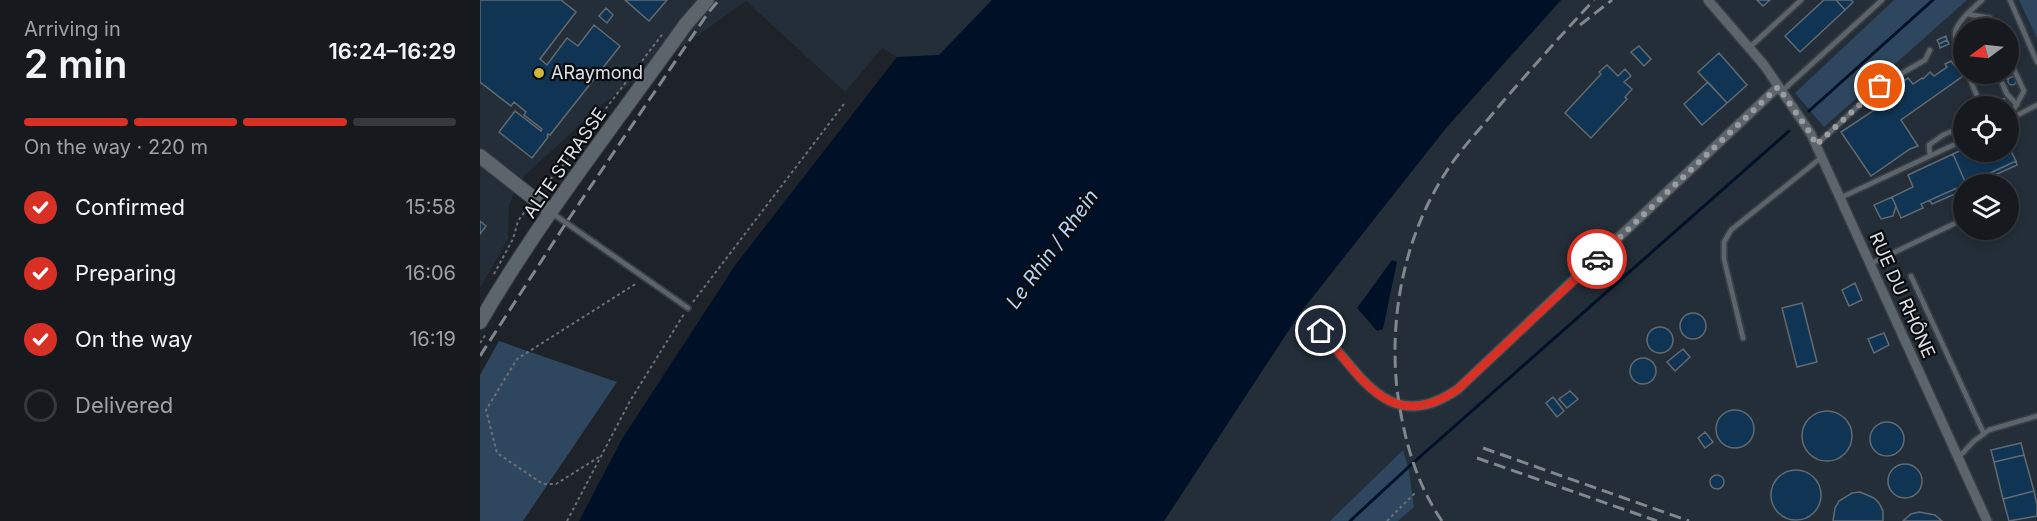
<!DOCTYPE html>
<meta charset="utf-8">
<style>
:root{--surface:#161a1f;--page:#1f2328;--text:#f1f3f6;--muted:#9ea1a4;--line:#35383d;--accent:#d93025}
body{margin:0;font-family:Inter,sans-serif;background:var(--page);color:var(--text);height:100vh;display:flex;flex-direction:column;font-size:22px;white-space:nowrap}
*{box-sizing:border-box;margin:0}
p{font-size:20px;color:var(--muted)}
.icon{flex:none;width:33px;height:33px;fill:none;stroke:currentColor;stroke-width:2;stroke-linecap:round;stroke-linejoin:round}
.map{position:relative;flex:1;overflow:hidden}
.side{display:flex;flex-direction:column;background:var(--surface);width:480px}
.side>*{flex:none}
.needle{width:39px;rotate:255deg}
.tools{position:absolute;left:1473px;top:18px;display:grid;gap:12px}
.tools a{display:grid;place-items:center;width:66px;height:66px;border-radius:50%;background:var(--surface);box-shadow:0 3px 9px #0003,0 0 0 2px var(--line);font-size:30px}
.pin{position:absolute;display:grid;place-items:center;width:51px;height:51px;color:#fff;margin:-26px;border:3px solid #fff;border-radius:50%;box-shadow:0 2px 6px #0007}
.courier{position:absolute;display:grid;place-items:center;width:60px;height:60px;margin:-30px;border:4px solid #d93025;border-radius:50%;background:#fff;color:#222;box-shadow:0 2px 8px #0007}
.overview em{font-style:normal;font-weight:600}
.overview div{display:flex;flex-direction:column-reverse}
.overview{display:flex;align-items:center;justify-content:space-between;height:102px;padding:0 24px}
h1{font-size:39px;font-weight:600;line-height:45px}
.bar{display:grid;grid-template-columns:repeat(4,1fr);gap:9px 6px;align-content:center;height:72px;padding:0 24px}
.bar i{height:8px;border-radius:4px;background:var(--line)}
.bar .current{background:var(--accent)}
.bar p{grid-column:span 4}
ol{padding:0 24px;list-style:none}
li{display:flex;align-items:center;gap:18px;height:66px}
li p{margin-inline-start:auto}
li .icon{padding:6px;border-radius:50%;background:var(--accent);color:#fff;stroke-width:4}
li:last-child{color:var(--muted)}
li i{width:33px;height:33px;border:3px solid var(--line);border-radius:50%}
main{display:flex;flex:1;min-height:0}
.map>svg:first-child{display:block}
.built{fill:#232e38;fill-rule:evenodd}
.green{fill:#2e475e}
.water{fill:#001127}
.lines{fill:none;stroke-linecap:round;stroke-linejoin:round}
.stream{stroke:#001127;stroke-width:3}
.building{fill:#103453;stroke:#626a71;stroke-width:1.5}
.lane-casing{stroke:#3a3f44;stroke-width:8}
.street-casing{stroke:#3a3f44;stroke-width:12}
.secondary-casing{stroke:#3a3f44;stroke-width:16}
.path{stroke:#6c7177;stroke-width:2;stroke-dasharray:3 3;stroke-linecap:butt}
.lane{stroke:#5d656c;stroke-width:4.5}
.street{stroke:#5d656c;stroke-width:9}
.secondary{stroke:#5d656c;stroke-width:14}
.rail{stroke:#82878c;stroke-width:3;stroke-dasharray:12 6;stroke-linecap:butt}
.done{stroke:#9a9ea3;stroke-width:6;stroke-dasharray:0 10.8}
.route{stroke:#d93025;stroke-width:8}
.poi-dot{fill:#d0b736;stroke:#090c0f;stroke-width:2}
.labels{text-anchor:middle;stroke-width:4.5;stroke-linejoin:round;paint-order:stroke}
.poi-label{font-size:18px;fill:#dde1e5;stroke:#090c0f;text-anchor:start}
.street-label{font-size:18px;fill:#dde1e5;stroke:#090c0f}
.water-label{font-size:20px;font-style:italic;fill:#b3d6f7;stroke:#090c0f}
</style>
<main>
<section class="side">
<div class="overview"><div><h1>2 min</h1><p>Arriving in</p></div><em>16:24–16:29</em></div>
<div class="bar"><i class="current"></i><i class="current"></i><i class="current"></i><i></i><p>On the way · 220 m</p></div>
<ol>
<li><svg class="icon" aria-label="check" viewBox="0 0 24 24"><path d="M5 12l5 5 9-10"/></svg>Confirmed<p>15:58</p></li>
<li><svg class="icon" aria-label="check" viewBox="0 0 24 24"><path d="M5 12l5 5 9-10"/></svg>Preparing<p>16:06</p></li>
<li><svg class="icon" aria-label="check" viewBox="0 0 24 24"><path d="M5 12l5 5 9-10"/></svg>On the way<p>16:19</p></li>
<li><i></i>Delivered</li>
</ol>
</section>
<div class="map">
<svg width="1557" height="521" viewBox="0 0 1557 521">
<rect width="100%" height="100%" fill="#1d2329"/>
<path class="built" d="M0,0H512L459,55L417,57L402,48L365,92L266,1L124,103L45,175L29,204L28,239L0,288Z
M1081,0H1557V521H918L934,507L929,470L923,451L850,521H684L820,313L966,128ZM1484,28H1528V74H1484ZM1484,106H1528V152H1484ZM1484,184H1528V230H1484Z"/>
<path class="green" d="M1414,0H1487L1344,127L1315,93Z
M1539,0H1557V38Z
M19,341L137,382L43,521H0V375Z
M923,450L929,470L934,507L918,521H872L879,514L870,521H850Z"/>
<path class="water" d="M512,0H1081L966,128L820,313L684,521H99L142,439L256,264L417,57L459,55Z
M912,260L917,262L903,329L897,331L877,308Z"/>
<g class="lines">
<path class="stream" d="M1329,111L1453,0
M870,521L934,462L1309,131"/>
</g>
<path class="building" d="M0,0H81L96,12L60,59L67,65L87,38L98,46L114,25L140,46L70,135L68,134L67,136L68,137L52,158L19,132L35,111L61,131L62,129L44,115L46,112L34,102L31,106L0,82Z
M145,0H187L169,21Z
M1277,0H1290L1283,6Z
M1344,0H1356L1365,10L1320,52L1305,36Z
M1356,0H1371L1373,2L1365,10Z
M126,8L133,15L127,23L119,16Z
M1466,36L1467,40L1459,44L1457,40Z
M1467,40L1469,44L1460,48L1459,44Z
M1159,46L1171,59L1164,66L1151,52Z
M1239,53L1267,85L1247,103L1218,72Z
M1471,61L1483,76L1421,120L1438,146L1430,149L1391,176L1361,132L1408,101L1403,94L1428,78L1433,84L1442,78L1443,79L1450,72L1454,76L1467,67L1465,64Z
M1528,63L1534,76L1527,79L1525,74H1528Z
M1127,65L1138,76L1145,69L1151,76L1144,82L1152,89L1145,97L1147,99L1111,138L1085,113L1121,74L1119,72Z
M1528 81a4 4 0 1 1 8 0a4 4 0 1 1-8 0Z
M1228,82L1247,103L1222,125L1204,104Z
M1514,98L1525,99V106H1514Z
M1528,146L1536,161L1486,184L1473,154L1484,149V152H1528Z
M1473,154L1486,184L1441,204L1443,208L1421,218L1412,197L1433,187L1428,175Z
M1536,161L1537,165L1495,184H1487Z
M1484,185V190L1452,204L1450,200Z
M1412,197L1416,206L1413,216L1401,219L1394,205Z
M0,221L6,226L0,234Z
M1375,283L1382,300L1369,306L1362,290Z
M1322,303L1337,362L1317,367L1302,308Z
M1200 326a13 13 0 1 1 26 0a13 13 0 1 1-26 0Z
M1167 340a13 13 0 1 1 26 0a13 13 0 1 1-26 0Z
M1404,333L1409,345L1394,353L1388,339Z
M1203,349L1210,357L1195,371L1187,362Z
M1150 371a13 13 0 1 1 26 0a13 13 0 1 1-26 0Z
M1090,391L1098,399L1087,408L1079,399Z
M1073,397L1084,411L1077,417L1066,403Z
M1236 429a19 19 0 1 1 38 0a19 19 0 1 1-38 0Z
M1322 436a25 25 0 1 1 50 0a25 25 0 1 1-50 0Z
M1390 439a17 17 0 1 1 34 0a17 17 0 1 1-34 0Z
M1225,432L1233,442L1225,448L1218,438Z
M1541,443L1544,455L1514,462L1511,450Z
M1544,455L1554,491L1523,499L1514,462Z
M1408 481a17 17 0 1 1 34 0a17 17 0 1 1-34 0Z
M1291 495a25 25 0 1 1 50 0a25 25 0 1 1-50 0Z
M1230 482a7 7 0 1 1 14 0a7 7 0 1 1-14 0Z
M1554,491L1557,505V516L1529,521L1523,499Z
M1380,492L1394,498L1399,503L1403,511V521H1353L1355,508L1359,501L1372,493Z
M1439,512L1455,515L1462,521H1423L1431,514Z"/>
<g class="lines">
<g class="lane-casing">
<path id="lane" d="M1530,0L1557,62
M1487,14L1502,0
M1270,47L1321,0
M1528,57L1544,91L1528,120
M1484,61C1475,37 1468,34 1487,14L1510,18L1516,28
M1488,74L1501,106
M1518,74L1527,94L1537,105
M1301,92L1402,0
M1530,119L1557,105
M1336,145L1400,86L1445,60L1450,50
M1450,155L1449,145L1463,135L1475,130L1484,133
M1360,198L1484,140
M72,213L208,308
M1390,264L1484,219
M1431,276L1504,434
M1263,338L1244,259V242L1251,230L1342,157
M1478,458L1494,441L1509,430L1557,416"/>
</g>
<g class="street-casing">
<path id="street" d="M1228,0L1284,65L1331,134L1507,521
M841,331C882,377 911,436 978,389L1298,87"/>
</g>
<g class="secondary-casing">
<path id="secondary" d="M0,156L71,212
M0,322C59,220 137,121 206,24L227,0"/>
</g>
<path class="path" d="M62,188L67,182L77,173L184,32
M14,274L33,239L38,221L48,207
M213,302L364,104
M0,343L6,334
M119,457L76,484H63L17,453L6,410L37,359L157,283
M87,521L150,401L204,314
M907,521L935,493"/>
<use href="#lane" class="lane"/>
<use href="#street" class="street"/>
<use href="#secondary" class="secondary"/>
<path class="rail" d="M1100,25L1132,0
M0,356L86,223L228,13L239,0
M1003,448L1209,521
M997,458L1177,521
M962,521C935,482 923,435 917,389C909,314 925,235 966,172C982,147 1002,127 1020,105C1051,69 1082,34 1114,0"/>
</g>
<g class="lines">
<path class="done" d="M1117,259L1298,87L1331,134L1336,145L1400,86"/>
<path class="route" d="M841,331C881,377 911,436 978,389L1117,259"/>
</g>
<circle class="poi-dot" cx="59" cy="73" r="6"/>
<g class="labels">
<g class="poi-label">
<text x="71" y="79">ARaymond</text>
</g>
<g class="street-label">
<text transform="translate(85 163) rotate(-55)" y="6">ALTE STRASSE</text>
<text transform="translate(1422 295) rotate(66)" y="6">RUE DU RHÔNE</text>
</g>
<g class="water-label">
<text transform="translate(572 249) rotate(-54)" y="7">Le Rhin / Rhein</text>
</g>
</g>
</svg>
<div class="tools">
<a><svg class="needle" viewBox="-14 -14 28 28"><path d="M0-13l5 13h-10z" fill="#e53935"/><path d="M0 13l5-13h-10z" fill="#9ea1a4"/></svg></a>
<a><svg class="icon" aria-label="locate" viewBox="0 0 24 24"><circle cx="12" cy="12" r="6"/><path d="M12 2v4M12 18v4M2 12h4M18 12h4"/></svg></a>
<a><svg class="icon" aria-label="layers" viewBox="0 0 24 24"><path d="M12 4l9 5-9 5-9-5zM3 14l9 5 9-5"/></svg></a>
</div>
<div class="pin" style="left:1400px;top:86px;background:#ea580c"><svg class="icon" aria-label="bag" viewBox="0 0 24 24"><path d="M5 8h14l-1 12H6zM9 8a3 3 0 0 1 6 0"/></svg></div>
<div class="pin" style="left:841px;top:331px;background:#1f2937"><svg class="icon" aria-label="home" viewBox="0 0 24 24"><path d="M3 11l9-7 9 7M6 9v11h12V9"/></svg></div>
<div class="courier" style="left:1117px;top:259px"><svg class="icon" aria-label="car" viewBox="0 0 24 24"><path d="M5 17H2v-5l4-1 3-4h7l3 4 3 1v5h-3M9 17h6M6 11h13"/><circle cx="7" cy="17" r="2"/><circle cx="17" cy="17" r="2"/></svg></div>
</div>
</main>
